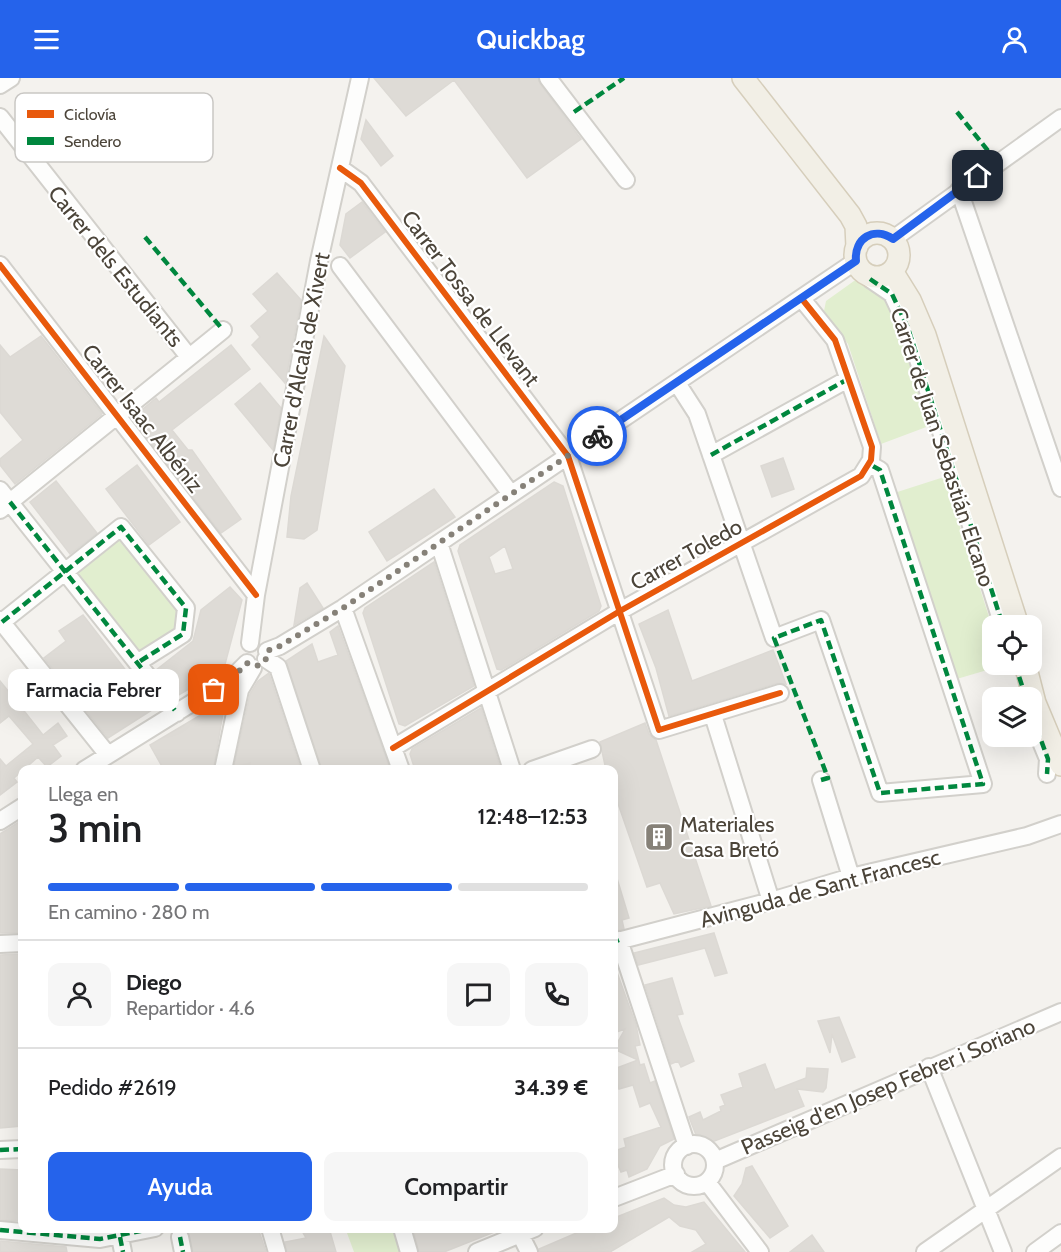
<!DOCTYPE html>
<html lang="es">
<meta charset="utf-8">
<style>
:root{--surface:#fff;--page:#f6f6f6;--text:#202124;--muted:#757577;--line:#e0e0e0;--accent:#2563eb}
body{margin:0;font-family:Cabin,sans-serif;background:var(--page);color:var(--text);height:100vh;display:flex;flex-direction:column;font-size:22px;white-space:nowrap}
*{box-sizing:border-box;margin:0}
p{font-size:20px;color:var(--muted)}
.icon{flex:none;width:33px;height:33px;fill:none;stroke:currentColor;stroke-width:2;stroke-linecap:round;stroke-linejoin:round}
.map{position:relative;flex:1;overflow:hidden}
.panel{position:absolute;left:18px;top:687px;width:600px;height:468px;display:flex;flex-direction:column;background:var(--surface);border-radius:12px;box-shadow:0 6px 24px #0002}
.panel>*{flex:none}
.buttons{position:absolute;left:982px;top:537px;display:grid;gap:12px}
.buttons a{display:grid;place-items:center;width:60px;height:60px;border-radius:12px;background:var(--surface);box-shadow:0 6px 24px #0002;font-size:30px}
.pin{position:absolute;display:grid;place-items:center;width:51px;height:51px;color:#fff;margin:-26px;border-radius:12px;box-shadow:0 3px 9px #0006}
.courier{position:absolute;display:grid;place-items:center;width:60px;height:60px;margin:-30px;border:4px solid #2563eb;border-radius:50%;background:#fff;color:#222;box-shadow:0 2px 8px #0007}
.bubble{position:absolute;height:42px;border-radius:12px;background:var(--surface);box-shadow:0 6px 24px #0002;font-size:20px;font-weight:600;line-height:42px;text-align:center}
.summary em{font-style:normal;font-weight:600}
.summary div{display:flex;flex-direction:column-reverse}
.summary{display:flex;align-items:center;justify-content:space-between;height:102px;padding:0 30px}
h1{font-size:39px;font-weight:600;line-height:45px}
.bar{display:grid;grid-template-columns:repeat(4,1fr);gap:9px 6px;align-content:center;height:72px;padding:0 30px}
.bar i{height:8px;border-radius:4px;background:var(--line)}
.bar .active{background:var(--accent)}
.bar p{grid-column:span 4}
.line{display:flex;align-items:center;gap:15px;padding:0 30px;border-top:2px solid var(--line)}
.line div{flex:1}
.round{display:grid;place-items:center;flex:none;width:63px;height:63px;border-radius:12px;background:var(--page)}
.primary-button{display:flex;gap:12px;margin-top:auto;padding:12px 30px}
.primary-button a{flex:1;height:69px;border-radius:12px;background:var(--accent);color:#fff;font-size:24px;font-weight:600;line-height:69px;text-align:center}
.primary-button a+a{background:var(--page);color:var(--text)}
header{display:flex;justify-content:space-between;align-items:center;height:78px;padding:0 30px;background:var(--accent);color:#fff;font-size:27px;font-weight:600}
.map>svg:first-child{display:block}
.green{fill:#e1eecf}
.building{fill:#dedbd6;stroke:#dcd9d4;stroke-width:1.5;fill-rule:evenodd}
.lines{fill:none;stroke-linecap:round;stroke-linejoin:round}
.minor-casing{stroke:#d2d0cb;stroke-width:20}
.major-casing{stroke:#d6cebb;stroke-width:24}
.minor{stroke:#fdfdfc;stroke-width:16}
.major{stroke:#f2efe6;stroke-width:21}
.quiet{stroke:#00873e;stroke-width:4.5;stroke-dasharray:9 4.5;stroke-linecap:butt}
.cycleway-casing{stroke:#fff;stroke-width:10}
.cycleway{stroke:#e8590c;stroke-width:6}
.done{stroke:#868178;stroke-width:6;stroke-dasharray:0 10.8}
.route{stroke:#2563eb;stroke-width:8}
.labels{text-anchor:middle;stroke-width:4.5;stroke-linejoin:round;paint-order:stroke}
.street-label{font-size:22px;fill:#4b4439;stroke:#fff}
.poi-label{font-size:22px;fill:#4b4439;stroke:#fff;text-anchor:start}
.key{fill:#fff;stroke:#c9c7c4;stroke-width:1.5}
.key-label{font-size:16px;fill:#4b4439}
</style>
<header><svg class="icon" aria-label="menu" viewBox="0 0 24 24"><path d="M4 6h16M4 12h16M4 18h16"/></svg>Quickbag<svg class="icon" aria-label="person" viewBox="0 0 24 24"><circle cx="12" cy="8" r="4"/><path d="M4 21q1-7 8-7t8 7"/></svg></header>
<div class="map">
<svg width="1061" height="1174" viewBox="0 0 1061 1174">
<rect width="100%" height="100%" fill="#f4f2ee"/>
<path class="green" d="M861,198C898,211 919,312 929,348L881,366L848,266L824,233L826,223Z
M944,399L993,551V586L1004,587L950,603L888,417Z
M118,460L179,536L176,552L139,575L76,495Z
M372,1151H397L405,1174H354L347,1155Z"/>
<path class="building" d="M374,0H538L540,6L581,61L527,100L454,2L406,38Z
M366,42L393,78L381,88L361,61Z
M362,124L385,154L350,180L340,167L346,136Z
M277,195L301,222L285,305L252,267L260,259L251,248L268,233L253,216Z
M41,258L102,336L15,406L0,387V381L23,362L0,334V267L10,279Z
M324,258L345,288L317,452L304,461L287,459L291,418Z
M231,267L250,291L172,352L188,372H192L241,441L221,455L132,340L156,320L159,324Z
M260,305L281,330L273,372L235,326Z
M783,380L794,411L772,419L761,388Z
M137,387L180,444L149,467L106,411Z
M56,403L97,455L70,476L30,424Z
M554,404L563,408L601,528L599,533L508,588L501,592L497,591L458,473L460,467ZM505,468L513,491L495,496L489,479Z
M434,411L455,439L387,483L369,454Z
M434,484L474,608L405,648L399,646L363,535L365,530Z
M307,505L323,530L294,547L300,510Z
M230,509L242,522L224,590L177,618L156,592L193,563L201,532Z
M668,532L692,603L773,572L786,606L777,605L669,638L656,590L639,546Z
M83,537L155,630L108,660L44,580L66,563L59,553Z
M338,548L390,691L322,692L286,583L312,566L318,584L338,577L330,554Z
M269,595V596L301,692H249L250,685L234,689L250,616L258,603Z
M0,603L13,619L27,607L35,618L21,629L43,657L58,645L67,658L53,667L61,678L47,689L38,679L14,700L17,704L0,717V681L6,688L33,666L9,638L0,645Z
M214,629L224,630L213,692H164L150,667Z
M481,630L500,689L491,692H415L410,676L412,671Z
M645,645L649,656L656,662L711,828L674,836L660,805L647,809L614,714V692H606L600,664Z
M22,742V855H0V756Z
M616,797L629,840L622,842L624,851L614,853V798Z
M714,855L727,895L715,898L705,870L638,887L634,875Z
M22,876V1048L0,1050V877Z
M614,886L636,947L640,967L635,968L640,987L644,986L650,1005L655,1003L674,1061L660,1068L647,1091L629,1099L627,1092L621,1094L614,1078L617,1072L626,1069L624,1061L661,1049L650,1025L640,1029L633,1007L619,1011L614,995V991L638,982L616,972L615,969L625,951L614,955Z
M672,900L683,936L677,937L694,983L681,989L678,983L671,986L645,907Z
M839,939L855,979L842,984L832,956L830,975L818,943Z
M765,986L775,1012L806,1000L807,990L828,991L826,1010L823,1014L797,1011L804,1028L712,1064L696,1057L689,1039L700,1034L703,1042L721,1033L720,1029L725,1027L721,1017L743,1009L739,996Z
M752,1088L788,1148L770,1160L734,1118L742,1106L746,1090Z
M0,1091L22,1092V1143L0,1142Z
M664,1120L674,1127L686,1129L704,1124L745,1174H692L706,1166L696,1152L680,1148L669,1139L610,1174H539V1171L588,1150H614V1140Z
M187,1150H258L266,1174H193Z
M311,1150H329L336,1174H287L285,1164L306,1160L302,1153Z
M413,1150H502V1151L444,1174H419Z
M812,1157L824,1174H790Z
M0,1163L66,1169L67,1174H0Z"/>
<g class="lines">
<g class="minor-casing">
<path id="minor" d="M548,0L626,102
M0,7L11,0
M0,39L189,279
M340,90L361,105L568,378L659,652L780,615
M959,112L1061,410
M893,161L1061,40
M0,187L256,517
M340,188L511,416
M870,201L892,216L908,250L1003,548
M677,305L697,336L774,560L821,542L880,715L983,706L880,392L869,386
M711,377L848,301
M0,412L177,635
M0,432L223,252
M439,465L512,692
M343,530L401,692
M0,542L108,677
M2,544L121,449L186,530L183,556L137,585
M250,565L256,517L319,183L360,0
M267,573L280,568L343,530L856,183
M266,581L278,589L312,692
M713,637L771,823
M1041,664L1048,681L1047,696
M393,670L620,533L861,398L871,382L872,369L835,262L802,221
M84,692L232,600L247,585
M223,692L240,612L253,590
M532,692L592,671
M821,702L851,799
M0,743L22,729
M619,862L687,1068
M614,864L771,823L851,799L1027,758L1061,746
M0,866L22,865
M929,989L1003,1174
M673 1087a21 21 0 1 1 42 0a21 21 0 1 1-42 0Z
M0,1072L22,1071
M715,1083L1061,934
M707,1104L760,1174
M614,1120L676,1096
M270,1150L277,1174
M402,1150L409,1174
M517,1150L529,1174
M0,1152L100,1161L155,1150
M120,1159L123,1174
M180,1159L183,1174
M477,1174L535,1150
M925,1174L1061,1079
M1035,1174L1061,1155"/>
</g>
<g class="major-casing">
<path id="major" d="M743,0L850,137L856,148L857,169
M855 177a22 22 0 1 1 44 0a22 22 0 1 1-44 0Z
M892,193L910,222L925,257L1018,548
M1025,586L1035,625L1061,687"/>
</g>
<use href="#minor" class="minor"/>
<use href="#major" class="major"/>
<path class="quiet" d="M574,34L624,0
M957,34L997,84
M145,159L223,252
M870,201L892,216L908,250L1003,548
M711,377L848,301
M10,424L177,635
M2,544L121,449L186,530L183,556L137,585
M1015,586L1026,620
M1032,638L1048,681L1047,696
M821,702L828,700L774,560L821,542L880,715L983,706L880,392L869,386
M614,864L619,862
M0,1072L22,1071
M0,1152L100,1161L155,1150
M120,1159L123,1174
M180,1159L183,1174"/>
<g class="cycleway-casing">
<path id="cycleway" d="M340,90L361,105L568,378L659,652L780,615
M0,187L256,517
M393,670L620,533L861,398L871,382L872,369L835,262L802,221"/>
</g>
<use href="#cycleway" class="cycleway"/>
</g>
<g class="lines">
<path class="done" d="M214,612L232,600L247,585C258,592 268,585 267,573L280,568L343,530L597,358"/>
<path class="route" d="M597,358L856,183C854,160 874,148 893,161L978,98"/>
</g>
<defs>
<g id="building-square" transform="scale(1.5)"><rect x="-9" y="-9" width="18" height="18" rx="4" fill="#868178" stroke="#fff"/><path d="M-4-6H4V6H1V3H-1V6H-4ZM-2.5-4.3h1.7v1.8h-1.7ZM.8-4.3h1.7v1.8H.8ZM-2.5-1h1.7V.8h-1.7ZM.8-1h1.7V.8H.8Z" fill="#fff"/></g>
</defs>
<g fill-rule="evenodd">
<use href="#building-square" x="659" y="759"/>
</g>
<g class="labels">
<g class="street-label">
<text transform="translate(116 188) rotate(51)" y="8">Carrer dels Estudiants</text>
<text transform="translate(471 220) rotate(53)" y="8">Carrer Tossa de Llevant</text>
<text transform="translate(301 282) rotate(-79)" y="8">Carrer d'Alcalà de Xivert</text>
<text transform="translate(143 340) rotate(52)" y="8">Carrer Isaac Albéniz</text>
<text transform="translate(943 369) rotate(72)" y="8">Carrer de Juan Sebastián Elcano</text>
<text transform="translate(686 476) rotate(-29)" y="8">Carrer Toledo</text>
<text transform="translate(820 810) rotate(-15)" y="8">Avinguda de Sant Francesc</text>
<text transform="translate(888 1008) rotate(-23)" y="8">Passeig d'en Josep Febrer i Soriano</text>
</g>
<g class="poi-label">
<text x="680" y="754">Materiales<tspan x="680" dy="25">Casa Bretó</tspan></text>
</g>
</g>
<rect x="15" y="15" width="198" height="69" rx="9" class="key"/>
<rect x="27" y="32" width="27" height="8" fill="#e8590c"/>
<rect x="27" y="59" width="27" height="8" fill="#00873e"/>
<g class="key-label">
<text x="64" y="42">Ciclovía</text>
<text x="64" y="69">Sendero</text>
</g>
</svg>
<div class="buttons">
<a><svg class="icon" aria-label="locate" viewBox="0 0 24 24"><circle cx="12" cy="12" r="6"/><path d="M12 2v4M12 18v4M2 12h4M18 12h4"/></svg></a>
<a><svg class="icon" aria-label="layers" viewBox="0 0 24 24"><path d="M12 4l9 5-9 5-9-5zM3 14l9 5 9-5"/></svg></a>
</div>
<div class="pin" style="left:214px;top:612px;background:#ea580c"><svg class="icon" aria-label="bag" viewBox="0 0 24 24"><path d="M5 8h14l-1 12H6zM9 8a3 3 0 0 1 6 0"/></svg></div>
<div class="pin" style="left:978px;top:98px;background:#1f2937"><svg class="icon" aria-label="home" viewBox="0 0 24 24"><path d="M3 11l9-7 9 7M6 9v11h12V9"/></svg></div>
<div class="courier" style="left:597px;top:358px"><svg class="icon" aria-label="bike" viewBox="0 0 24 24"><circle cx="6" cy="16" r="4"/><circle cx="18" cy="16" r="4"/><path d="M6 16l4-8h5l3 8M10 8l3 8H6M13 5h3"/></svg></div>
<div class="bubble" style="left:8px;top:591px;width:171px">Farmacia Febrer</div>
<section class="panel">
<div class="summary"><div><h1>3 min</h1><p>Llega en</p></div><em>12:48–12:53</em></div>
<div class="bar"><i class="active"></i><i class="active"></i><i class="active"></i><i></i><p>En camino · 280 m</p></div>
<div class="line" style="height:108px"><a class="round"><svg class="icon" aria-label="person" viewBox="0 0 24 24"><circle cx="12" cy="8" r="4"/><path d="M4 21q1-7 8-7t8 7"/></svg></a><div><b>Diego</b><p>Repartidor · 4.6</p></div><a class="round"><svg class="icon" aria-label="chat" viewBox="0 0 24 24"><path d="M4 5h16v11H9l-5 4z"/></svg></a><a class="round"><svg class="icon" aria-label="phone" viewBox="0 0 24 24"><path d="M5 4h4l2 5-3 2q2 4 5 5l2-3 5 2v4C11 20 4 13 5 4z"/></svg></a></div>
<div class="line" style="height:78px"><div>Pedido #2619</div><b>34.39 €</b></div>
<div class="primary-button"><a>Ayuda</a><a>Compartir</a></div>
</section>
</div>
